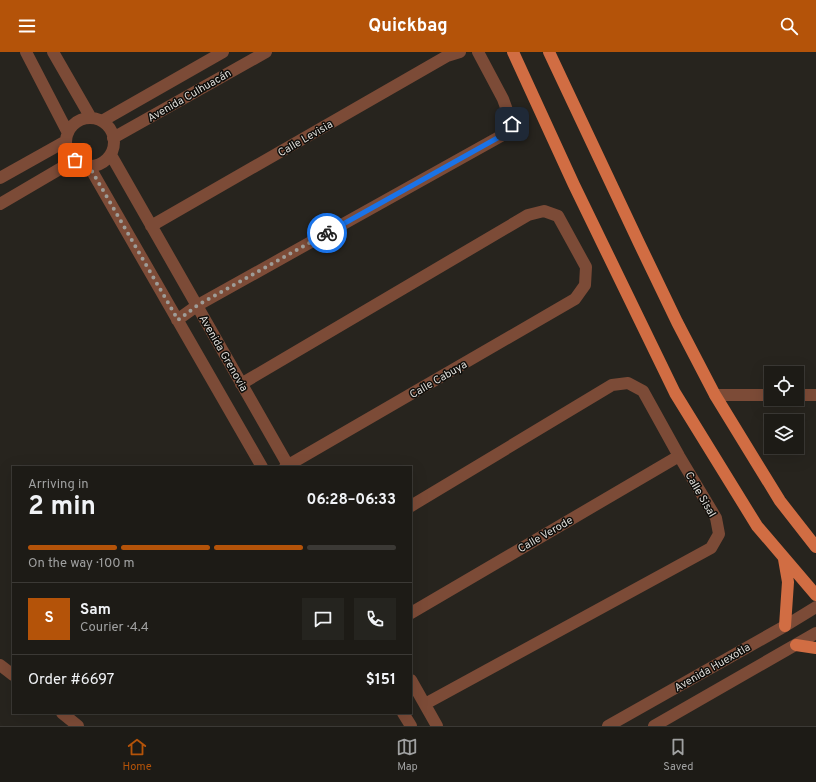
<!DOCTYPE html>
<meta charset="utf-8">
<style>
:root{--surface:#1d1b16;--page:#25241f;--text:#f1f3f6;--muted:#a0a1a1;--line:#3b3935;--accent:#b45309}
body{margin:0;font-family:Overpass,sans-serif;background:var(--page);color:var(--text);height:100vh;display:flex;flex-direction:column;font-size:15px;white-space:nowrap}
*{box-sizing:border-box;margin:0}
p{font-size:13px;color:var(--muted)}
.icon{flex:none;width:22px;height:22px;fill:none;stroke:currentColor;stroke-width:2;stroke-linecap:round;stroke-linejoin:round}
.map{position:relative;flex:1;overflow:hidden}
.side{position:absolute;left:12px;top:414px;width:400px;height:248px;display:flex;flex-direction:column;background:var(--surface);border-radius:0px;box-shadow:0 4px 16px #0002,0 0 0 1px var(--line)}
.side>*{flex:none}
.fabs{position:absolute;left:764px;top:314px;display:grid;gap:8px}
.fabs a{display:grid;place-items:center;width:40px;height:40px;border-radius:0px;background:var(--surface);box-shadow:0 4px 16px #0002,0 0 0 1px var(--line);font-size:20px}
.pin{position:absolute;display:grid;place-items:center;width:34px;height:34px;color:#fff;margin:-17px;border-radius:8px;box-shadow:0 2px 6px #0006}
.courier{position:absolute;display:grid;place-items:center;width:40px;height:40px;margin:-20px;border:3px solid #1a73e8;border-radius:50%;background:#fff;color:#222;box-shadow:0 1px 5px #0007}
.head em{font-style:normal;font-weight:700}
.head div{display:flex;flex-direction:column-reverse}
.head{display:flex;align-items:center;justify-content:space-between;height:68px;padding:0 16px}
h1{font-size:26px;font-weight:700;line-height:30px}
.bar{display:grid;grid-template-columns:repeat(4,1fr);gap:6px 4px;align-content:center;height:48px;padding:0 16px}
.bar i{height:5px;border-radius:3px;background:var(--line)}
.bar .current{background:var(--accent)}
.bar p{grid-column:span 4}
.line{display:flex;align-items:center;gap:10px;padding:0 16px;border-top:1px solid var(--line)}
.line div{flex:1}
.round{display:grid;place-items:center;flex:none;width:42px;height:42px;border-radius:0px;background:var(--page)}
header{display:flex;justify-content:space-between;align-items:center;height:52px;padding:0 16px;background:var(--accent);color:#fff;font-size:18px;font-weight:700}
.dock{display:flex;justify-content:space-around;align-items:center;height:56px;border-top:1px solid var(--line);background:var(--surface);font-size:11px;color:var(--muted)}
.dock a{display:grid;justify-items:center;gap:2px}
.dock .current{color:var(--accent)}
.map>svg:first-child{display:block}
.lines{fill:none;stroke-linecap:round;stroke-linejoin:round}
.minor{stroke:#7c4b37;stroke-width:12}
.major{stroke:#d16d43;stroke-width:12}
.done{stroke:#9e9c97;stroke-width:4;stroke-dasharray:0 7.2}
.route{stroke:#1a73e8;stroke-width:5}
.labels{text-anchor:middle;stroke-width:3;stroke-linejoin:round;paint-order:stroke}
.street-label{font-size:11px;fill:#dedcd8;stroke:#0f0e0b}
</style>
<header><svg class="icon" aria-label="menu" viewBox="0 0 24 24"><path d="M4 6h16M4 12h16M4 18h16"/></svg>Quickbag<svg class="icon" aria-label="search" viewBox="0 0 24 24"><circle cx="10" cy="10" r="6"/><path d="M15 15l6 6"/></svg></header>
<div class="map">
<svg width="816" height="674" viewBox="0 0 816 674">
<rect width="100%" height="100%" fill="#27241e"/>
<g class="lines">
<path class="minor" d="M26,0L68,81
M53,0L91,66
M66 90a24 24 0 1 1 48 0a24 24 0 1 1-48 0Z
M102,69L223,0
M113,86L266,0
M111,103L289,415
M89,114L262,415
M0,126L66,89
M0,152L75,108
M151,174L447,4L460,0
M177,268L198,253L501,84L512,72L503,47L478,0
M241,332L528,163L544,159L558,164L586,215L585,233L575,247L285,415
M715,343H771
M797,343H816
M411,454L612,333L628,331L643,339L679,404L716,466L719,482L711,496L425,652
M411,561L679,404
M0,613L13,623
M411,628L437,674
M62,661L78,674
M403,661L411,674
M608,674L785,574L816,555
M654,674L816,581"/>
<path class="major" d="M513,0L574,133L675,341L757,474L816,543
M549,0L639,191L677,270L715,343L780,449L816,495
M784,507L788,530L785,574
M796,593L816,596"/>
</g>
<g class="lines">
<path class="done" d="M75,108L82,112L89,114L178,268L198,253L327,181"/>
<path class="route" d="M327,181L501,84L512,72"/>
</g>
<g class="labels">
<g class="street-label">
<text transform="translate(189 43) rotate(-30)" y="4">Avenida Culhuacán</text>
<text transform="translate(305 86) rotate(-30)" y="4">Calle Levisia</text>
<text transform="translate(224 301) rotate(60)" y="4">Avenida Grenovia</text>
<text transform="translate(438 327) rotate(-30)" y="4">Calle Cabuya</text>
<text transform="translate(701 442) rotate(60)" y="4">Calle Sisal</text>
<text transform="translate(545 482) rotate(-30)" y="4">Calle Verode</text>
<text transform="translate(712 615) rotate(-30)" y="4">Avenida Huexotla</text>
</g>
</g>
</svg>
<div class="fabs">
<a><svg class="icon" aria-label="locate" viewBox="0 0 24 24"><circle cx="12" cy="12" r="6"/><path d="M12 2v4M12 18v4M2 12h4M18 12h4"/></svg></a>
<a><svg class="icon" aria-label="layers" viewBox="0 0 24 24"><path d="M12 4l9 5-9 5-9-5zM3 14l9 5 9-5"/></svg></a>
</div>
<div class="pin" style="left:75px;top:108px;background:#ea580c"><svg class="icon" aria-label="bag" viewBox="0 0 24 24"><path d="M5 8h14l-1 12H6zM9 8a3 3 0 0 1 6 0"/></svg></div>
<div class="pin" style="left:512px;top:72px;background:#1f2937"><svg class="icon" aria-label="home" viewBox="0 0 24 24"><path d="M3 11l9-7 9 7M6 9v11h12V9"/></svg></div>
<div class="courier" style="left:327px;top:181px"><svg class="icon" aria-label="bike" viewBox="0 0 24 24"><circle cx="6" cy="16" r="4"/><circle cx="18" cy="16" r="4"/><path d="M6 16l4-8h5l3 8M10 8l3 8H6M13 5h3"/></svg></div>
<section class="side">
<div class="head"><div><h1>2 min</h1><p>Arriving in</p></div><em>06:28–06:33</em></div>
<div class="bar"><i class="current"></i><i class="current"></i><i class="current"></i><i></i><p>On the way · 100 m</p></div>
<div class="line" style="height:72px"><b class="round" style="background:var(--accent);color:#fff">S</b><div><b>Sam</b><p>Courier · 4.4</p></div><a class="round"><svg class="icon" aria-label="chat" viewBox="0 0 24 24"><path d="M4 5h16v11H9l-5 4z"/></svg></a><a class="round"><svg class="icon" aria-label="phone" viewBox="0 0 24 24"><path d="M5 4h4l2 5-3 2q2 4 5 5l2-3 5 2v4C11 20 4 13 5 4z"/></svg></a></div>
<div class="line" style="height:52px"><div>Order #6697</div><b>$151</b></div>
</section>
</div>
<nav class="dock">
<a class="current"><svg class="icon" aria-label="home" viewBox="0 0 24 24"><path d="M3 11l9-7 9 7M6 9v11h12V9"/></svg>Home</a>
<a><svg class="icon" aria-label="map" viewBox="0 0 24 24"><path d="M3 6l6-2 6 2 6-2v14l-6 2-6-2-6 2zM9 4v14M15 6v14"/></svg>Map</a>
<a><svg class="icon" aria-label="saved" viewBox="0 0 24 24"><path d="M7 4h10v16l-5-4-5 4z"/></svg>Saved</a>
</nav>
